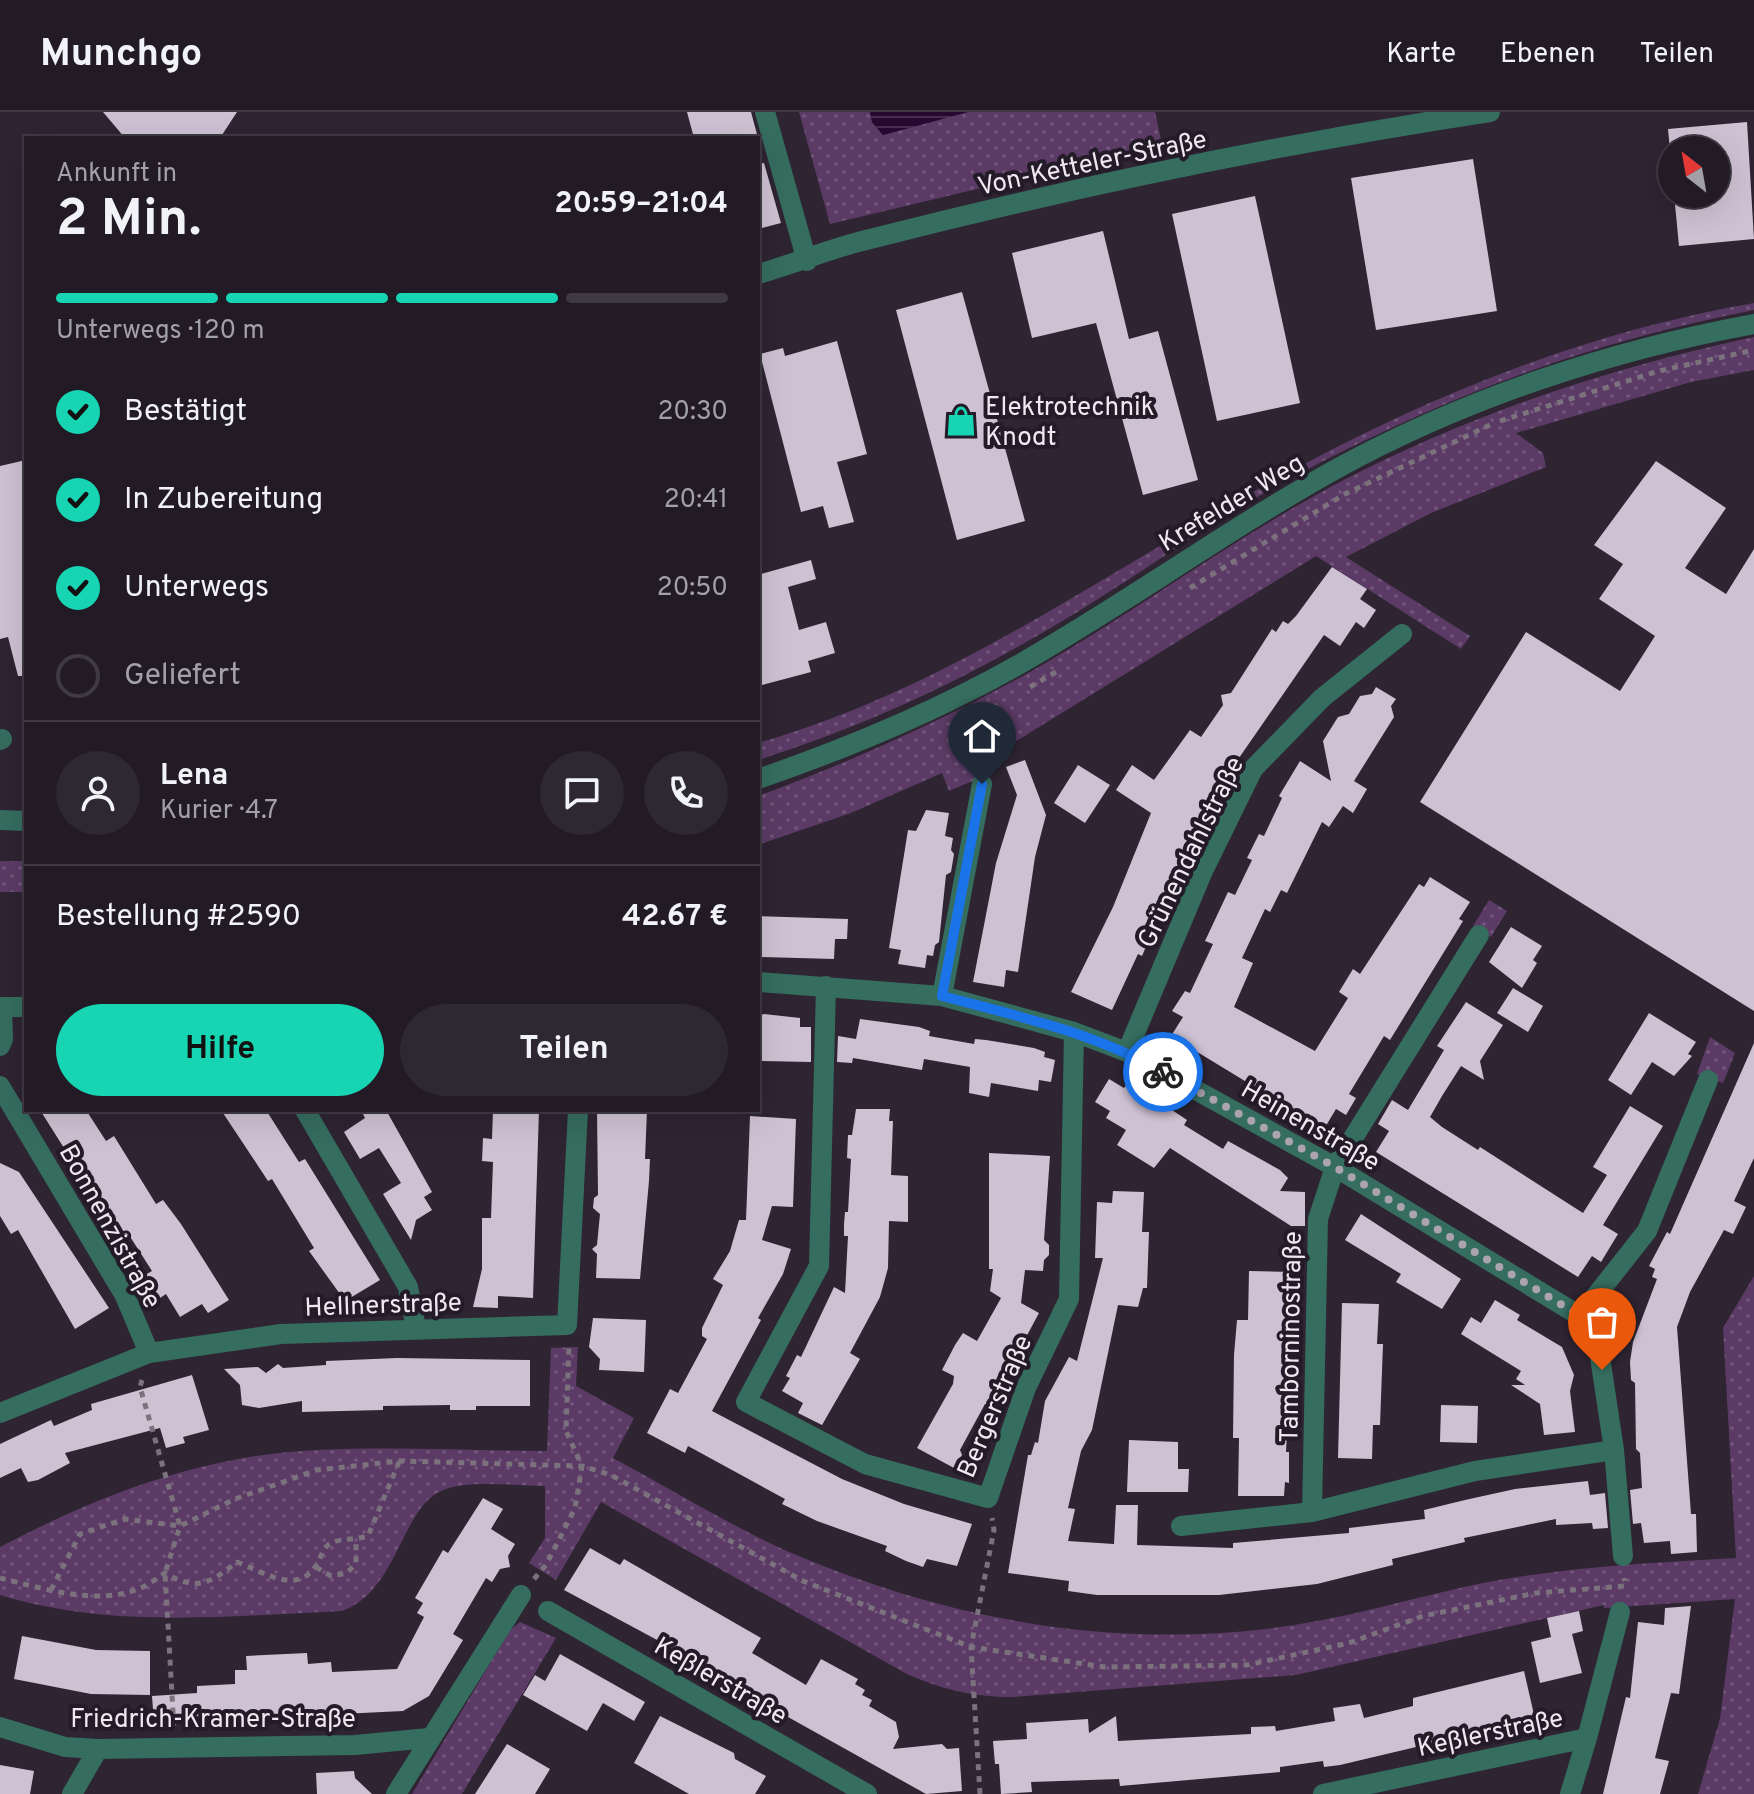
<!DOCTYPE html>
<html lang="de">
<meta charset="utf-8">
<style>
:root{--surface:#221b26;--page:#2e2832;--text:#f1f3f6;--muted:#a2a1a7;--line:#3f3943;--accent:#17d5b2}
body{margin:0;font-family:Overpass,sans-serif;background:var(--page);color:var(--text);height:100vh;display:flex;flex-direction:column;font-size:30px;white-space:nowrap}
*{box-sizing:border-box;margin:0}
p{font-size:26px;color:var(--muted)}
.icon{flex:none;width:44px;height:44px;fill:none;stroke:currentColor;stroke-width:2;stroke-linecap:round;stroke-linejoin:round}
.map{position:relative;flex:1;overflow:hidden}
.sheet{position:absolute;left:24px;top:24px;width:736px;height:976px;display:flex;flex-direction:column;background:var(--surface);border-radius:0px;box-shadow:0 8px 32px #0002,0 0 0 2px var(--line)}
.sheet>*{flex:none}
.needle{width:52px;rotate:329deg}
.controls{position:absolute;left:1658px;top:24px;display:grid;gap:16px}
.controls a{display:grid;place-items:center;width:72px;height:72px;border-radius:50%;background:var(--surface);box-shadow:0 8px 32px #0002,0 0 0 2px var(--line);font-size:40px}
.pin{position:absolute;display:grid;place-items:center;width:68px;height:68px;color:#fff;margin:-82px -34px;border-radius:50% 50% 50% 0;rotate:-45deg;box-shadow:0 0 8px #0007}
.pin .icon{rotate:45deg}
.courier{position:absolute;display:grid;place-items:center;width:80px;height:80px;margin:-40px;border:6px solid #1a73e8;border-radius:50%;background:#fff;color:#222;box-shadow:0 2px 10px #0007}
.headline em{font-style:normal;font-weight:700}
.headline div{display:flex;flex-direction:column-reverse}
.headline{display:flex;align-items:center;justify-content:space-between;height:136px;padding:0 32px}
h1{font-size:52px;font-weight:700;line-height:60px}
.bar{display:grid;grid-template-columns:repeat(4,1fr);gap:12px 8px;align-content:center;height:96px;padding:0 32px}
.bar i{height:10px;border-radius:6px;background:var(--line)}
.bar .active{background:var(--accent)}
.bar p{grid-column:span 4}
.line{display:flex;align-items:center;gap:20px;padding:0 32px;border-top:2px solid var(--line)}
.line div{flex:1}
.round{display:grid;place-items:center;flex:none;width:84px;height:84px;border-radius:42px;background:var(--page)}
ol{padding:0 32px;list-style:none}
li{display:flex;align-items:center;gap:24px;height:88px}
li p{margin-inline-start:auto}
li .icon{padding:8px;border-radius:50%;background:var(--accent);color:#111;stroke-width:4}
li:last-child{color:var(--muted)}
li i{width:44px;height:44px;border:4px solid var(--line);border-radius:50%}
.cta{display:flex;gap:16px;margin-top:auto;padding:16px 32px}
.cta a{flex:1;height:92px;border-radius:48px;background:var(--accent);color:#111;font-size:32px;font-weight:700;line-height:92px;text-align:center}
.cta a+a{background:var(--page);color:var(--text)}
header{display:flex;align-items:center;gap:48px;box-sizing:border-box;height:112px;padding:0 40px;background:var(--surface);border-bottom:2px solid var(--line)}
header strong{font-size:38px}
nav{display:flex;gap:44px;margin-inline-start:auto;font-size:28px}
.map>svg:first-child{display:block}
.green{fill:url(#green-dots)}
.water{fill:url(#water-rules)}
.building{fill:#cec1d3}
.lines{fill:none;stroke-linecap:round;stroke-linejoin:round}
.path{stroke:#7b727e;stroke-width:5;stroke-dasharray:6 6;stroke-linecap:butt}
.minor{stroke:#356d5f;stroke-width:20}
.done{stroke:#aba3ae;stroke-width:8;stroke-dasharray:0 14.4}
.route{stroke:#1a73e8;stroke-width:10}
.labels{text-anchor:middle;stroke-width:8;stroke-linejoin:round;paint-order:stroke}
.street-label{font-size:26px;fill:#efe8f1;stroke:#241b28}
.poi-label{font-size:26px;fill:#efe8f1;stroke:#241b28;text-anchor:start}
</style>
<header>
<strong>Munchgo</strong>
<nav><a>Karte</a><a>Ebenen</a><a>Teilen</a></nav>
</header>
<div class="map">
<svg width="1754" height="1682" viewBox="0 0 1754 1682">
<defs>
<pattern id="green-dots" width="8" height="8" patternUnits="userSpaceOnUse" patternTransform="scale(2)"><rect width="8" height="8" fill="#5b3b65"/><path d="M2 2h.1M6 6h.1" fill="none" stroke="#73577c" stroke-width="1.8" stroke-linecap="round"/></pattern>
<pattern id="water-rules" width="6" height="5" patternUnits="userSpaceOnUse" patternTransform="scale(2)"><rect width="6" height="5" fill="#280831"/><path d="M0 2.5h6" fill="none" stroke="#482c4f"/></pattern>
</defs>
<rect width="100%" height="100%" fill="#2e2432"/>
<path class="green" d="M799,0H870L872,10L883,23L968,0H1155L1162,33L830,112Z
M1754,191V198C1591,230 1453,281 1306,358C1219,403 1139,464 1054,514C960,570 863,615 758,648V631C924,584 1069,486 1216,401C1387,302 1558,225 1754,191Z
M1754,225V258L1691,270L1516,321L1543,341L1546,355L1431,401L1346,445L1470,524L1461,537L1316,444L989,646L994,660L949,679L942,661L851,701L758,733V684C856,648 953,604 1044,552C1143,494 1236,425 1338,371C1471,302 1608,256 1754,225Z
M0,749H26V780H0Z
M1489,788L1507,799L1491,825L1473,814Z
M1710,925L1735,941L1723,971L1697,962Z
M1754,1164V1682H1698L1720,1607L1735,1487L1604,1496V1493L1296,1563L1013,1585C972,1585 941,1577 905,1561L601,1390L556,1468L529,1451L545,1426V1374C517,1374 466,1367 441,1379C401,1397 397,1480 342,1499C226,1504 112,1517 0,1483V1435C82,1392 165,1358 256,1344C345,1331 456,1339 547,1339L551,1236L578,1235L576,1274L634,1306L613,1346C671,1377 729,1413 789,1440C940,1505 1101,1536 1266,1517C1337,1509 1408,1487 1478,1472C1563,1455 1650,1451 1736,1446L1723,1216Z
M520,1510L556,1526L462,1682H412L510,1518Z"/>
<path class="water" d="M870,0H968L883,23L872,10Z"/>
<path class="building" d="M103,0H237L220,26H125Z
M687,0H751L758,26H694Z
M1747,10L1754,127L1679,134L1674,82H1716V38H1670L1668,17Z
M1473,47L1497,199L1376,218L1351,66Z
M764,51L781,111L758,117V52Z
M1255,84L1300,291L1217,309L1172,102Z
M1103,119L1129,227L1158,219L1198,368L1143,383L1096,211L1032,226L1012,141Z
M962,180L1025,409L957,428L896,198Z
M837,229L867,342L837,350L854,410L829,416L823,394L801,400L760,242L783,236L785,244Z
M26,348V564H18L8,525L0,527V354Z
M1656,349L1726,396L1685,456L1726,482L1754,437V899L1420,690L1526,520L1620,579L1655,524L1599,487L1623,452L1594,433Z
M811,448L816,467L788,475L799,518L826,510L835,541L808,549L811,560L758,574V463Z
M1332,455L1367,477L1360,487L1376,498L1364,516L1356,510L1340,534L1324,523L1230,659L1205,696L1142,844L1138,842L1112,898L1071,880L1113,795L1151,701L1116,678L1132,653L1154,668L1190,618L1201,625L1223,593L1221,583L1231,581L1272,517L1276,520L1283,509L1288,512L1296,504Z
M1376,575L1396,587L1391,594L1394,605L1354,669L1367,677L1353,701L1343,694L1329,715L1322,710L1287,781L1281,778L1270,800L1265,797L1242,846L1253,851L1234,895L1315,939L1348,886L1339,880L1353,857L1360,862L1419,772L1424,775L1430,765L1470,790L1459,807L1463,809L1390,928L1384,924L1349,982L1356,986L1346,1003L1336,997L1324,1017L1171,924L1183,905L1172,899L1185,879L1190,881L1213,832L1205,829L1228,780L1235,783L1252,748L1247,746L1259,722L1264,724L1282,686L1279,684L1300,649L1331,669L1323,629L1338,605L1349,602L1360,584L1372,582Z
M1025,648L1046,703L1035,745L1018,860L1006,858L1004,875L973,870L996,751L1017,683L1006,655Z
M1078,653L1110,673L1085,711L1054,691Z
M926,698L949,701L945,724L953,726L951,738L954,742L951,760L946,763L939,830L935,833L933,844L927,843L925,856L898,852L901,838L889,836L908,718L916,719Z
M758,804L848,807L847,827H835L834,847L758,845Z
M1511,815L1542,834L1533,848L1537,851L1522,876L1489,850Z
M1513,876L1543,894L1528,920L1497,901Z
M1466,890L1503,913L1480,949L1484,968L1461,954L1442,984L1430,1005L1442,1015L1478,1038L1480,1035L1583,1101L1607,1063L1593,1055L1630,994L1663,1014L1603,1113L1618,1122L1601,1150L1592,1144L1578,1165L1376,1040L1389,1019L1378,1012L1392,988L1408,998L1444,938L1437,934Z
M1649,901L1696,930L1688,942L1692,944L1674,964L1652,950L1631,983L1608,968Z
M764,902L800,906V915H811V950L758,949V904Z
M860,907L919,915L930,919L929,924L974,932L975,927L986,928L1034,936L1045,940L1044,945L1055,948L1051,970L1039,968L1038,979L991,971L989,985L969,981L970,955L924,947L922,958L853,946L852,951L837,950L838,924L856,927Z
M1754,931V1046L1734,1089L1746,1095L1733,1122L1724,1118L1690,1180L1677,1215L1691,1402H1696L1697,1440L1671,1442L1670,1429L1644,1431L1641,1411L1633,1412L1630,1378L1642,1376L1640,1341L1636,1337L1635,1271L1631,1268L1630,1250L1633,1230L1657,1167L1652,1165L1655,1157L1649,1154L1667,1120L1670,1122Z
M1109,967L1124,976L1127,972L1137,976L1157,988L1187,1008L1184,1013L1223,1037L1228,1029L1280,1058L1288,1066L1280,1079L1305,1080V1114H1291L1170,1036L1154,1056L1117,1033L1126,1018L1106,1006L1110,999L1095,990Z
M856,997H890L889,1009H893L891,1063L908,1064V1110L889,1109L888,1156L880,1185L850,1241L860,1247L822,1313L798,1301L803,1291L782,1279L790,1266L786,1264L797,1243L801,1245L834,1175L845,1181L848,1124H844V1112L845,1100H848L851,1047L847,1046L848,1023H852Z
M40,998H86L106,1029L114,1024L156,1092L163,1088L181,1112L229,1188L208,1201L202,1192L180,1205L166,1182L160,1186L145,1163L152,1159L129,1123L119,1121L68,1034L64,1036Z
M221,998H266L299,1050L305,1047L380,1168L345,1189L309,1139L314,1136L272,1067L268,1069Z
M361,998H386L432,1080L424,1085L432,1098L416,1108L411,1128L383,1082L401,1071L379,1036L360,1047L344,1020L365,1006Z
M493,998H539L533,1186L498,1184V1196L473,1195L482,1157V1106H491L493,1050L482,1049L483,1026L492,1027Z
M624,998H647L645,1047H650L649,1069L640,1167L596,1166L597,1142L592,1137L597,1133L600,1102L593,1096L594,1086L598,1083L597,999Z
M750,1004L796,1007L793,1095L772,1094L762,1128L791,1137L783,1162L758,1206L761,1208L712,1299L842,1367L904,1392L972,1412L957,1454L927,1447L923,1455L906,1449L885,1439L887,1434L817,1409L782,1392L785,1387L688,1334L685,1341L647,1321L670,1277L678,1281L707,1227L702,1224V1216L723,1173L713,1167L730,1139L739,1108H746Z
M989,1041L1050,1044L1044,1128L1049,1133V1143L1044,1148L1043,1159L1025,1158L1021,1191L1039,1201L989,1294L985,1292L960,1338L962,1343L954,1356L917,1336L953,1272L954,1264L942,1258L955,1233L963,1221L977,1229L1001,1186L990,1179L993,1157H989Z
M0,1051L19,1060L109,1196L75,1217L18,1118L11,1122L0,1104Z
M1113,1079L1144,1080L1142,1120H1149L1147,1176H1143L1138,1195L1118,1193L1092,1318L1081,1339L1068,1396L1075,1397L1068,1429L1114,1432L1116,1393H1138L1137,1433L1233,1436V1431L1349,1421V1416L1425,1407L1424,1398L1465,1388L1515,1377L1588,1369L1590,1383L1605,1381L1608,1416L1593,1417L1592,1411L1556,1413V1407L1464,1426L1465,1430L1392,1447L1393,1453L1317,1472L1219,1483H1097L1068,1479L1069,1469L1008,1461L1028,1343H1031L1035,1330L1038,1331L1045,1289L1069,1245L1077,1249L1103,1146H1095L1097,1090L1112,1091Z
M1361,1102L1461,1167L1442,1197L1396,1170L1401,1162L1345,1128Z
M1249,1159L1295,1160L1294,1210H1290L1292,1283H1289L1286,1340H1289V1371L1285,1370L1284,1384H1238L1239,1326H1233L1234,1243L1237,1208H1248Z
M1495,1188L1520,1203L1517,1208L1562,1235L1574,1263L1570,1279L1575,1320L1544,1323L1540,1292L1511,1273H1525L1516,1267L1521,1259L1461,1222L1471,1205L1481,1211Z
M1342,1191L1379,1192L1377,1232H1383L1380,1313H1373L1372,1347L1338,1346Z
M593,1206L646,1208L644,1260L599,1258L600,1247L589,1235Z
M397,1246L530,1248V1294H476V1298H450V1293L383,1294V1298L302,1300V1289L259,1296L242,1293L240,1273L224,1257L258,1255L266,1261L278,1252L283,1256L326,1253V1249Z
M192,1263L209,1318L183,1325L185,1331L166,1336L160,1316L65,1341L70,1351L38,1368L28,1370L21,1356L0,1366V1332L51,1308L54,1314L92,1298L91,1292Z
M1441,1293L1478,1294L1477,1331L1440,1330Z
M1129,1328L1178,1330V1357H1189L1188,1380H1127Z
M483,1386L503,1397L491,1417L515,1432L508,1444L510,1455L500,1457L492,1470L486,1466L453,1522L463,1528L429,1584L403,1599L154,1611L152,1584L197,1581V1574L235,1572V1558H247L246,1544L307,1541L308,1552L331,1550L332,1560L397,1557L424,1505L417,1501L423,1491L415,1486L443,1438L448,1441Z
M590,1436L620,1453L624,1447L761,1526L752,1541L806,1573L821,1547L858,1567L855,1572L865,1578L862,1583L872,1588L869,1594L896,1610L899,1625L893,1637L942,1632L947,1637L959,1636L962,1679L926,1682L711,1562L713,1558L564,1478Z
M1691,1494L1679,1582L1671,1581L1655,1646L1669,1649L1660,1682H1603L1626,1585L1630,1586L1638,1510L1664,1513L1665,1496Z
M1579,1499L1583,1519L1572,1522L1582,1561L1540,1571L1531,1530L1551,1525L1547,1506Z
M22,1524L96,1538L150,1539V1583L91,1582L14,1567Z
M560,1542L645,1590L634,1609L603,1591L587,1619L523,1583L535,1563L545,1569Z
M1524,1559L1535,1607L1340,1653L1324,1655L1323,1649L1280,1655V1660L1120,1674L1119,1667L1031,1670L1032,1680L1001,1682L999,1652H995L993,1629L1027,1627L1026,1611L1088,1607L1089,1621L1116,1604L1118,1629L1251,1622V1615L1275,1614L1276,1619L1335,1609L1333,1596L1360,1592L1364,1606L1413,1594V1586Z
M660,1604L734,1641L735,1647L766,1664L755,1682H689L634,1651Z
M507,1632L550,1657L535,1682H475Z
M0,1653L34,1659L30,1682H0Z
M354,1659L355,1666L372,1682H317L316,1661Z"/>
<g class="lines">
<path class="path" d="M1500,309L1659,259L1754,238
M1190,476L1345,382L1490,313
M1030,575L1056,560
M960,612L1001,591
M142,1268L140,1275L180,1414L165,1461L174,1617
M316,1455L331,1464L347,1461L356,1451V1429
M0,1466C41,1476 97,1494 138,1477C147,1474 156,1467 165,1461C197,1480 210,1471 237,1450C262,1459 298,1485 317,1452C322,1444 322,1436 331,1431C341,1426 357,1428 368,1424L399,1350
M534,1467L546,1453L575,1396L582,1354L566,1319L569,1233
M51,1478L80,1422L125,1407L180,1414L235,1387L317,1358L400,1349L582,1354L611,1363L803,1469L971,1535L1105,1555L1247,1553L1349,1531L1423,1504L1536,1481L1625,1474L1624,1466
M980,1682L971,1535L994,1418L992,1406"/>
<path class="minor" d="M765,0L807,149
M758,162C793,152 827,138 862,129C1069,76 1279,32 1490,0
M0,628L2,627
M758,667C848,636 935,600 1018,553C1127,491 1228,417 1338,356C1466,286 1611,238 1754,212
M0,708L26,709
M1479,823L1335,1055L1318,1107L1312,1400L1475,1359L1614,1338
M758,870L942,884L1074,920L1127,940L1335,1055L1580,1204L1598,1232L1614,1338L1623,1444
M826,874L819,1154L746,1290L865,1352L988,1386L1026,1276L1069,1187L1074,920
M942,884L982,672
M0,895H26
M0,934L3,927L2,895
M1127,940L1203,759L1253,657L1322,586L1402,522
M0,974L125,1184L149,1241
M305,998L408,1175L416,1216
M1580,1204L1647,1119L1708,968
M0,1301L149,1241L281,1222L567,1213L578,998
M1181,1414L1312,1400
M548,1499L867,1682
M0,1615L65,1635L98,1637L355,1633L429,1626
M72,1682L98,1637
M396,1682L521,1483
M1323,1682L1587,1626L1620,1500
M1570,1682L1587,1626"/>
</g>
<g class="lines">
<path class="done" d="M1163,960L1335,1055L1580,1204L1598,1232L1602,1258"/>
<path class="route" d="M982,672L942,884C1018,904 1094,921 1163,960"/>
</g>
<defs>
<g id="shop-bare" transform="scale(2.4)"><path d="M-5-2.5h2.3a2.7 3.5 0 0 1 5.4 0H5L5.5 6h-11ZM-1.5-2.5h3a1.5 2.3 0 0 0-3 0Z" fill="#17d5b2" stroke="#241b28" stroke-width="2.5" paint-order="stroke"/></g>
</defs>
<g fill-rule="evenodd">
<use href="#shop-bare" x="961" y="309"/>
</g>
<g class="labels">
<g class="street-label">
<text transform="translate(1092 50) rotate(-12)" y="9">Von-Ketteler-Straße</text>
<text transform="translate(1231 390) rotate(-31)" y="9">Krefelder Weg</text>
<text transform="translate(1190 740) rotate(-64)" y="9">Grünendahlstraße</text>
<text transform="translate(1311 1013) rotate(30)" y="9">Heinenstraße</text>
<text transform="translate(111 1114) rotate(61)" y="9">Bonnenzistraße</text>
<text transform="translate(383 1192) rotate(-2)" y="9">Hellnerstraße</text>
<text transform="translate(1290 1225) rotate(-89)" y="9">Tamborninostraße</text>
<text transform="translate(994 1294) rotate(-67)" y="9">Bergerstraße</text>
<text transform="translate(721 1568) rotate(30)" y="9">Keßlerstraße</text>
<text x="213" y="1615">Friedrich-Kramer-Straße</text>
<text transform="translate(1490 1620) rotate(-12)" y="9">Keßlerstraße</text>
</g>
<g class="poi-label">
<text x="985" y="303">Elektrotechnik<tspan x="985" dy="30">Knodt</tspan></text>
</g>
</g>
</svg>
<div class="controls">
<a><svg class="needle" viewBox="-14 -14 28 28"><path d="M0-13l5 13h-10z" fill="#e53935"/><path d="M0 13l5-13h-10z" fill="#a2a1a7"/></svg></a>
</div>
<div class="pin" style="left:1602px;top:1258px;background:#ea580c"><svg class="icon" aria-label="bag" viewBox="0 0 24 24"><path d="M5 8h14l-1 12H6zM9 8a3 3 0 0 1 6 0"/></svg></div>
<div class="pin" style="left:982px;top:672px;background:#1f2937"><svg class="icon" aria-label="home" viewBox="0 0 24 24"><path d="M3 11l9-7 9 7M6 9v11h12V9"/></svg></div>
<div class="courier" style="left:1163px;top:960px"><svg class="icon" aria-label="bike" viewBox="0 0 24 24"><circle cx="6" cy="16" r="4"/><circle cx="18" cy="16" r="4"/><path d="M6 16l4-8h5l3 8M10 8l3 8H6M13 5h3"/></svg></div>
<section class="sheet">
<div class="headline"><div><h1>2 Min.</h1><p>Ankunft in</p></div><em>20:59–21:04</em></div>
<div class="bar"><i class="active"></i><i class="active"></i><i class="active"></i><i></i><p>Unterwegs · 120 m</p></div>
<ol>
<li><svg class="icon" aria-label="check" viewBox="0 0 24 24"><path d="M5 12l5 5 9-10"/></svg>Bestätigt<p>20:30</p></li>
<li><svg class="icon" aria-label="check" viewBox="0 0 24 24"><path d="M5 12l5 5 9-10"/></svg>In Zubereitung<p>20:41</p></li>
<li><svg class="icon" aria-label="check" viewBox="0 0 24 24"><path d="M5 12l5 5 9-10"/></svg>Unterwegs<p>20:50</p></li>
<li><i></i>Geliefert</li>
</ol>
<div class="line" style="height:144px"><a class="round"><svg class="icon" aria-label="person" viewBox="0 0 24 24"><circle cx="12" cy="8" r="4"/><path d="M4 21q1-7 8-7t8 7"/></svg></a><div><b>Lena</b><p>Kurier · 4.7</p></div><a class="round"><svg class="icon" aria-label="chat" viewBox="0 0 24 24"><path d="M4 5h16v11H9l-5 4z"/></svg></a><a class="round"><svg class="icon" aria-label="phone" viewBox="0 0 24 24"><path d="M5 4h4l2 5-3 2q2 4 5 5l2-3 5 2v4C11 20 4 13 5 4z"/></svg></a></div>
<div class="line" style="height:104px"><div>Bestellung #2590</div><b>42.67 €</b></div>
<div class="cta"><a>Hilfe</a><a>Teilen</a></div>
</section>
</div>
